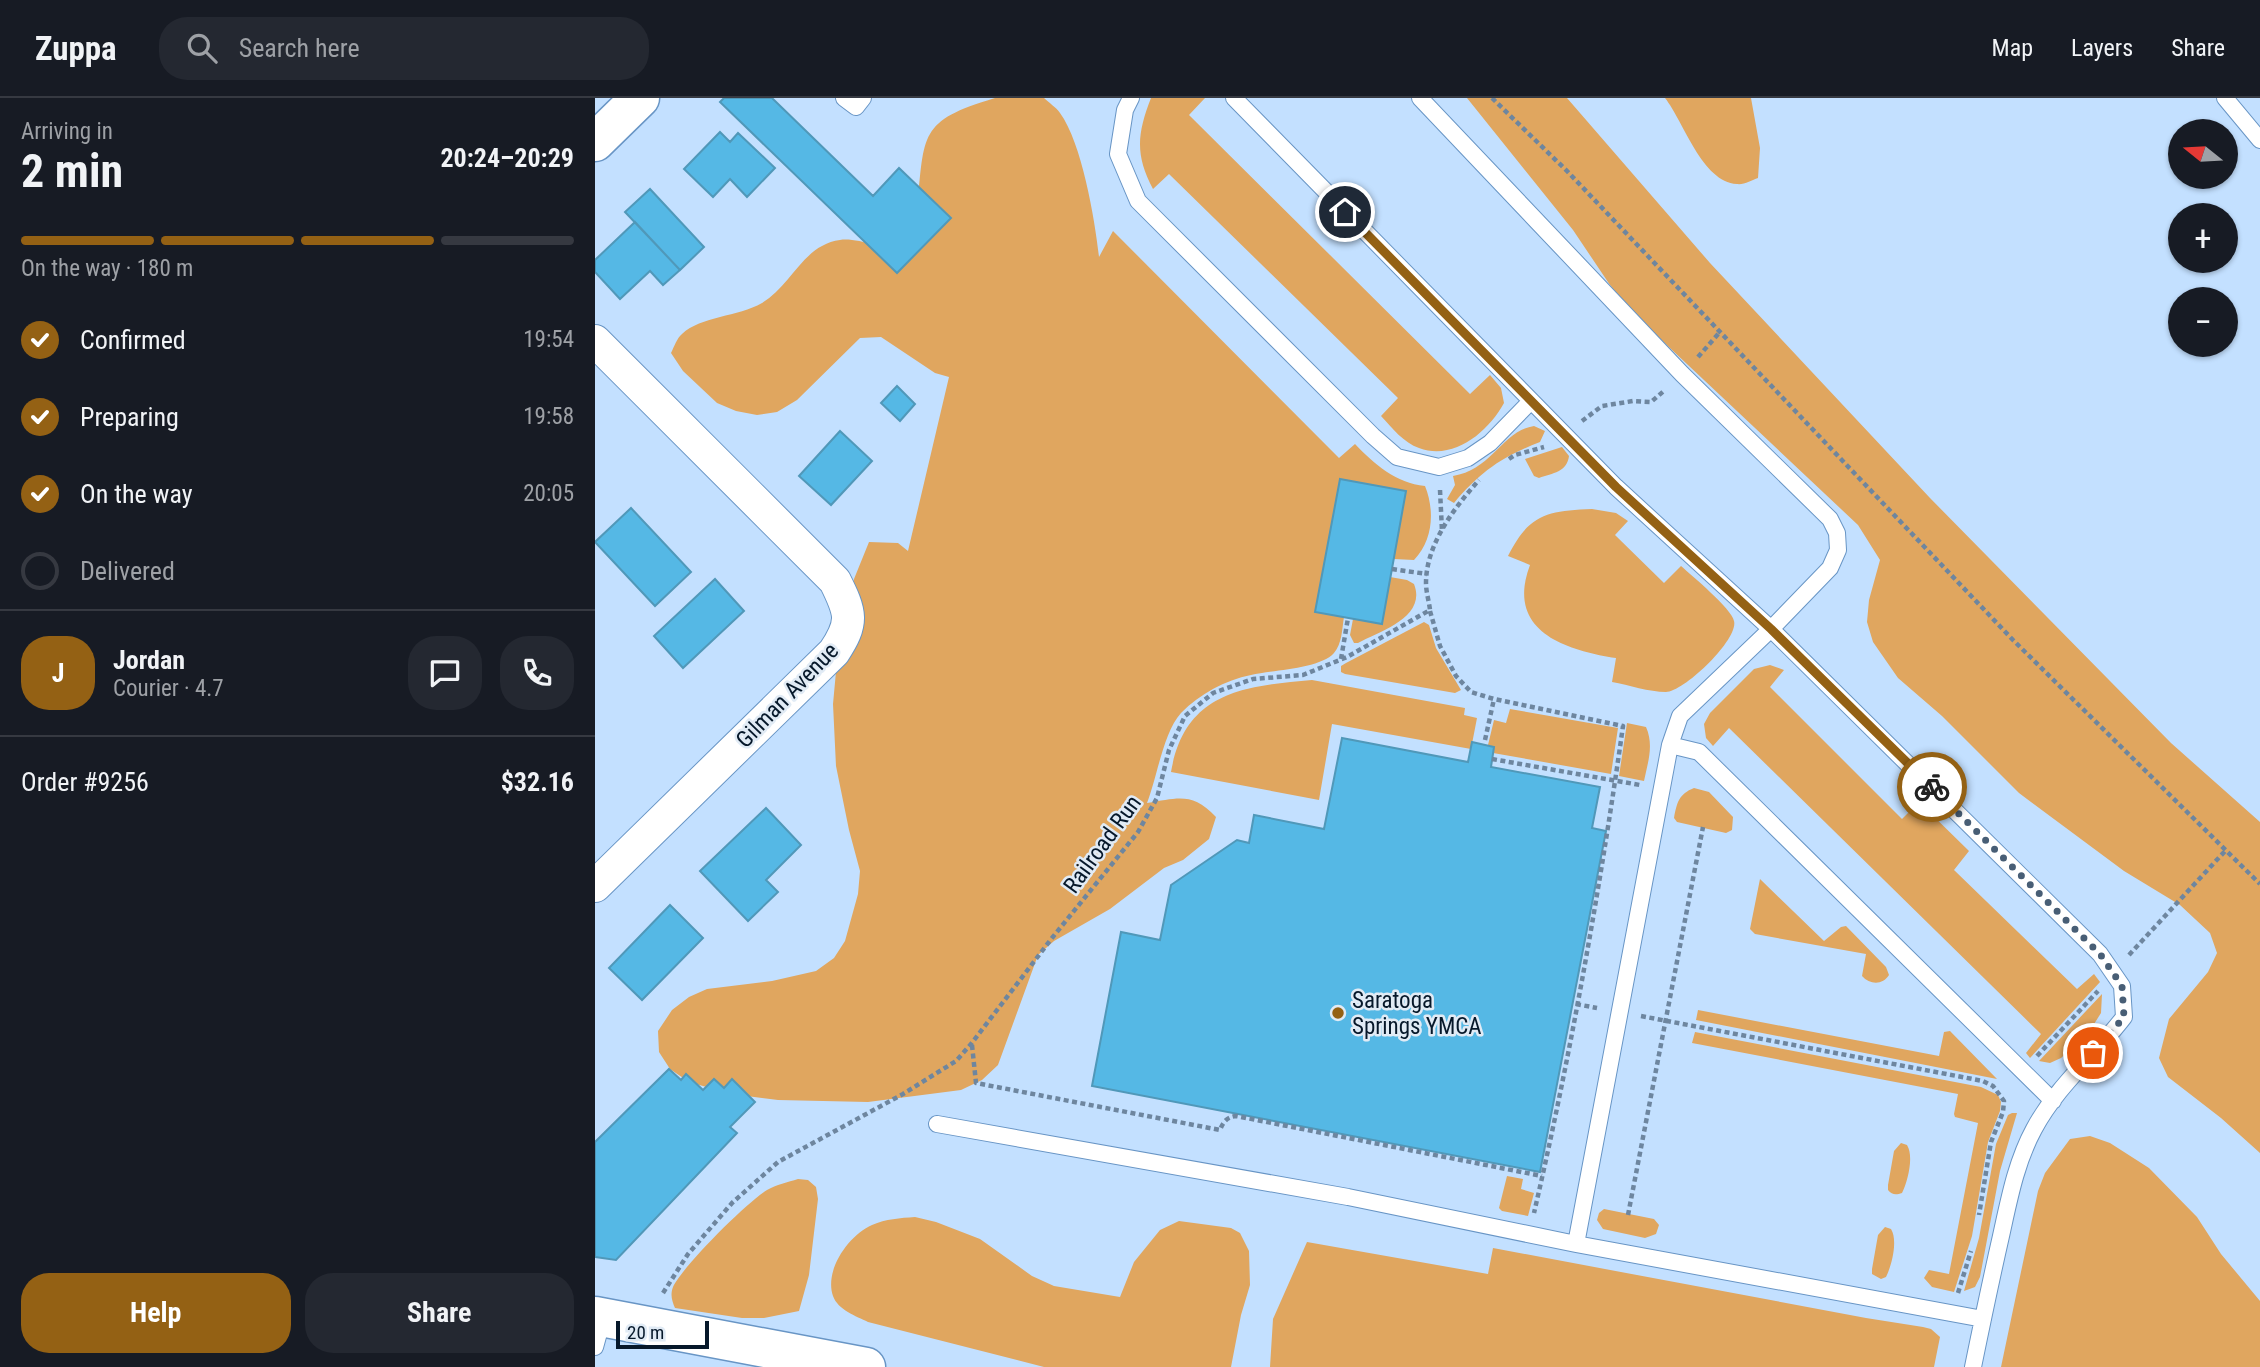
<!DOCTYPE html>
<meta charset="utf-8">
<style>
:root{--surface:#171b24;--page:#242831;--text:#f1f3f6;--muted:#9ea1a6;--line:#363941;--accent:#946114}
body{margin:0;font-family:"Roboto Condensed",sans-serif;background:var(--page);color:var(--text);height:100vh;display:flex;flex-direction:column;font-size:26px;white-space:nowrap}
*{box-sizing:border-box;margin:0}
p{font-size:23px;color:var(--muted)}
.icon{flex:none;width:38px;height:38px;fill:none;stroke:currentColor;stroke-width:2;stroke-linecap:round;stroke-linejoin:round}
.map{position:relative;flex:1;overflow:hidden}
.panel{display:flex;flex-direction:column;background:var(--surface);width:595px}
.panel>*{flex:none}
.needle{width:46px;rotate:288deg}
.fabs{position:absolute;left:1573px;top:21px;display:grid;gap:14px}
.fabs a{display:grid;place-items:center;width:70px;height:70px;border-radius:50%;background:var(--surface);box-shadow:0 2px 5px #0004;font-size:35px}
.scale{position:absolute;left:21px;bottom:18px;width:93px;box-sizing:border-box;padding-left:7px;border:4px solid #06182a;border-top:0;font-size:19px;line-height:24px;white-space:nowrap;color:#06182a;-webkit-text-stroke:5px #e1ebf5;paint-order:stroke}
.pin{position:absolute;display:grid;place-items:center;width:60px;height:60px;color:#fff;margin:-30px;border:4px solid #fff;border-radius:50%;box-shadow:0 2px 7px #0007}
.courier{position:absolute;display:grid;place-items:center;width:70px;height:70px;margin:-35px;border:5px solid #946114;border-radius:50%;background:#fff;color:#222;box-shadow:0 2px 9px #0007}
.summary em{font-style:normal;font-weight:700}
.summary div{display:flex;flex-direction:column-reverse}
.summary{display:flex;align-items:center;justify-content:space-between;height:119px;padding:0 21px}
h1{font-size:46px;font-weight:700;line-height:52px}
.bar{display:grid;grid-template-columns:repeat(4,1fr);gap:10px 7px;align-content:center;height:84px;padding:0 21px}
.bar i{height:9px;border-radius:5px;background:var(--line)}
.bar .current{background:var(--accent)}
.bar p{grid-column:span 4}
.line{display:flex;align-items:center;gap:18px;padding:0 21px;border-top:2px solid var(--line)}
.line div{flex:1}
.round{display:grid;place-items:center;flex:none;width:74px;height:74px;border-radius:28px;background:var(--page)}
ol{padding:0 21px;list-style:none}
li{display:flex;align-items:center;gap:21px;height:77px}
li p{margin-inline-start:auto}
li .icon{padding:7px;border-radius:50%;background:var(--accent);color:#fff;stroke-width:4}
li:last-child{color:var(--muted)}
li i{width:38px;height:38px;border:4px solid var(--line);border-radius:50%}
.primary-button{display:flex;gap:14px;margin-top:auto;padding:14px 21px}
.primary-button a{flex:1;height:80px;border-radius:28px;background:var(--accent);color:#fff;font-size:28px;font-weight:700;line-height:80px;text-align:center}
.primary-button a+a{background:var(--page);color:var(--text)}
header{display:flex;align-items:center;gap:42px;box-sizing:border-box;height:98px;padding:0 35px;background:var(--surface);border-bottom:2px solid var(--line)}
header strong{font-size:33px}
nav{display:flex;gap:38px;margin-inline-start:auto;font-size:24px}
.search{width:490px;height:63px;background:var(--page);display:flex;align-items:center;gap:18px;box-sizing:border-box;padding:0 24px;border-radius:28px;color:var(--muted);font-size:26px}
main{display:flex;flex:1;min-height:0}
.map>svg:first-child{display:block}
.green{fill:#e0a65f}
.building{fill:#55b8e5;stroke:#5098b9;stroke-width:2}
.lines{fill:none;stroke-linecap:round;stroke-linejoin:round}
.service-casing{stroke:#6895c5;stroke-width:18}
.minor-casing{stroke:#6895c5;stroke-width:34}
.tertiary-casing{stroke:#6895c5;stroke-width:41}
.path{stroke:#6e869f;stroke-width:4.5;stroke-dasharray:5 3.5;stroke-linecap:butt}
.service{stroke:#fff;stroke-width:16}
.minor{stroke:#fff;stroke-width:32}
.tertiary{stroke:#fff;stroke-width:38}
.done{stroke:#485e75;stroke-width:7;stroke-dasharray:0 12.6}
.route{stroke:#946114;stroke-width:9}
.poi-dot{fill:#946114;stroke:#e1ebf5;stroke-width:2.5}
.labels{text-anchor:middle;stroke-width:5;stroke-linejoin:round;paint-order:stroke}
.street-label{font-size:23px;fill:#06182a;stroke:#e1ebf5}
.poi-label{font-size:23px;fill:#06182a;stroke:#e1ebf5;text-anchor:start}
</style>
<header>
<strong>Zuppa</strong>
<div class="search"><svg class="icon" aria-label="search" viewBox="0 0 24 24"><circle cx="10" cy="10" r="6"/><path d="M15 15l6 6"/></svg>Search here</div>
<nav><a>Map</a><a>Layers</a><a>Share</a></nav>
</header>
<main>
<section class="panel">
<div class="summary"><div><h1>2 min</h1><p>Arriving in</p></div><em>20:24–20:29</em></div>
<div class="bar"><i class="current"></i><i class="current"></i><i class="current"></i><i></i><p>On the way · 180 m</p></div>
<ol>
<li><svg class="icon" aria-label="check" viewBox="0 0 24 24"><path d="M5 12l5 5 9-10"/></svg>Confirmed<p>19:54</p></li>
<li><svg class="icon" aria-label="check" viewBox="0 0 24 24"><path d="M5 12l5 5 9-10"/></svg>Preparing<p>19:58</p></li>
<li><svg class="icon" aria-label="check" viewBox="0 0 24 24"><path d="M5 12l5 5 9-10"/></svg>On the way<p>20:05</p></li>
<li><i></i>Delivered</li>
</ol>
<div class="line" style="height:126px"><b class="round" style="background:var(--accent);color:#fff">J</b><div><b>Jordan</b><p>Courier · 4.7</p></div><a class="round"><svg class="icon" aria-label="chat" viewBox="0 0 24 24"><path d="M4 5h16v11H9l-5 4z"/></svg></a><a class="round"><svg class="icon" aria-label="phone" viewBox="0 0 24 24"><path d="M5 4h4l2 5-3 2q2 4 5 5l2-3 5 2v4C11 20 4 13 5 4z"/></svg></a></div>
<div class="line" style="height:91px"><div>Order #9256</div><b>$32.16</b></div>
<div class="primary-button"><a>Help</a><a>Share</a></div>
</section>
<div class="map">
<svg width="1665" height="1269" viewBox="0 0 1665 1269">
<rect width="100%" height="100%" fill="#c3e0ff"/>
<path class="green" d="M400,0H449C454,5 461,9 465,15C487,45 500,122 504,159L518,133L744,360L760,346C779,366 801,385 830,388C840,413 838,442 819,462L799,461L811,393L745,381L721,514L749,519C747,531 747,546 739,555C725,571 677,572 656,577C630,582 605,596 586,615C568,635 562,680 552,705C584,700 597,694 621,719L614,741L588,762L569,770L515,811L459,843L443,857L403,967L387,982L366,992L273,1004L183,1002L136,996L94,984L75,971L64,954L63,933L77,912L94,899L112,891L177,883L221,873L239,860L250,843L263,796L265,773L254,732L241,668L238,606L242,563L259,481L274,444L303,445L313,453L354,279L340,275L286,239L265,240L202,302L182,314L162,317L141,313L122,305L88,273L76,255C79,249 82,240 87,236C106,218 143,219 167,205C197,187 208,147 245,142C260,139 292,151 308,155C320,138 320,130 322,110C330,36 323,23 400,0Z
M556,0H610L594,17L875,296L895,277L906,290L909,305C893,334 859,363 824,350C809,345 797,330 786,318L803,300L574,76L558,91C540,57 542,36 556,0Z
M872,0H972L1115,165L1335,400L1576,645L1665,724V1055L1626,1020L1573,979L1564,960L1574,921L1613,874L1622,855L1615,835L1585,807L1529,773L1424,695L1347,618L1303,580L1278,544L1272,524L1274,502L1285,462L1263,427L1043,220L1015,187L978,132Z
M1070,0H1156L1165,50L1163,80C1157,82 1149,87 1142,86C1107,84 1089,24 1070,0Z
M939,328L950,333L945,344C907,359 886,373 859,405L852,401L860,387L858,378C897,372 907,333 939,328Z
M967,349L974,358C972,374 958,375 944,380L939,378L930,361Z
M997,411L1021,415L1033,423L1020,437L1069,485L1086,468C1097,478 1136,510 1139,523C1144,541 1089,594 1071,594C1054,594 1034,587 1017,584L1021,560C970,552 910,533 935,467L913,458C934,416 952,413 997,411Z
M795,479L812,482L819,486C832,519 786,533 763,545H759L755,537L758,521L787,526Z
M829,524L834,527L841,550L866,592L860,595L750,576L746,574V568L751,565Z
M1175,567L1189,572L1175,589L1307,721L1324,704L1374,753L1359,772L1482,891L1499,876L1505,884L1435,960L1431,955L1446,936L1134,630L1118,648L1111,640L1109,626L1115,615L1159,571Z
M717,582L870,610L869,617L882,620L876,651L737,626L724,702L576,674C590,594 648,588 717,582Z
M915,611L1023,630L1016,676L898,655L899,649L893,647L899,622L911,625Z
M1032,625L1051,629C1059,647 1053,664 1049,683L1024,678Z
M1099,690L1114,694L1138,719L1137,732L1131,735L1082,724L1079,720C1082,704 1084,696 1099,690Z
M1165,781L1229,843L1246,829L1251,828L1291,869L1294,877C1288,887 1275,887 1267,878L1271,856L1160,836L1155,831Z
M1507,896L1506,915L1494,934L1466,960L1455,965L1444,963Z
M1103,912L1344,958L1349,934L1355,933L1402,981L1101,922Z
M1100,934L1386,989L1403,997L1406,1004L1405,1013L1393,1044L1377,1138L1359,1194L1337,1189L1329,1180L1334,1172L1354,1176L1383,1025L1360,1019L1359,1016L1363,996L1097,945Z
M1417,1015H1422L1405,1073L1385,1179L1380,1189L1369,1193L1384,1140L1401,1046L1413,1017Z
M1495,1038L1515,1045L1554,1070L1602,1119L1626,1156L1665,1203V1269H1406L1443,1093L1450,1075L1475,1041Z
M1306,1045L1312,1047C1319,1058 1313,1083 1307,1095C1301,1097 1297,1097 1293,1092V1087L1299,1053Z
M912,1078L928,1081L926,1091L939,1095L933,1118L907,1113L904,1110Z
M203,1081L213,1082L221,1089L223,1101L214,1177L204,1213L169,1220H147L80,1210C77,1203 75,1197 78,1189C88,1168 151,1105 172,1092C181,1087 193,1084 203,1081Z
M1009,1111L1059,1121L1064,1127L1061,1136L1050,1140L1008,1131L1002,1122L1004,1115Z
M320,1119L341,1124L385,1141L437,1178L459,1188L525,1199L539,1164L565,1132L584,1123L636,1130L645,1135L654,1153L655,1187L646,1217L636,1269H449L273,1224C261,1218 243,1212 238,1198C229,1172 254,1137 277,1127C291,1121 305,1120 320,1119Z
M1290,1129L1296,1131C1303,1142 1297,1167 1291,1179L1286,1181L1277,1176V1171L1283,1137Z
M712,1144L893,1176L898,1150L1271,1220L1328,1229L1336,1231L1345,1239L1339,1269H675L678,1221Z"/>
<path class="building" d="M129,0H177L278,98L304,70L356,120L302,175L125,4Z
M125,34L135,44L143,35L180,70L152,99L135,81L118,99L89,71Z
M55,91L109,149L85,172L30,114Z
M40,124L85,172L68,187L55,173L25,201L0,174V162Z
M302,288L320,306L305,323L286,305Z
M245,333L277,363L236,407L204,378Z
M745,381L811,393L787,526L720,514Z
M36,410L96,474L60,508L0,444Z
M120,481L149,513L88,570L59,538Z
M747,640L873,664L877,644L899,649L896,669L1005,689L997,730L1011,733L945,1074L497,988L526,834L565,842L576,787L642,742L654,745L659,717L729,731Z
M171,710L206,747L171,782L183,794L153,823L105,773Z
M75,807L108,840L47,902L14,870Z
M74,971L86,982L91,976L108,992L119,981L129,990L137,981L160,1004L135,1029L142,1035L21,1162L0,1159V1044Z"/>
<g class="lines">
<g class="service-casing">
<path id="service" d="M249,0L261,9L268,0
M536,0L530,12L523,56L543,103L778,338L802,359L844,369L873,360L895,345L936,303
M639,0L1021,389L1176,531L1505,856L1527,888L1529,919C1500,957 1462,988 1439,1031C1421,1064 1414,1102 1406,1138C1396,1182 1387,1225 1378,1269
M825,0L1087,276L1235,421L1242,435L1243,452L1235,470L1176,531L1085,618L1075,647L981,1146
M1630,0L1665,42
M1075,647L1104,654L1458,1003
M342,1026L753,1099L981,1146L1388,1221
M0,1249L8,1220"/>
</g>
<g class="minor-casing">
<path id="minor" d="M0,243L240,483C256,515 259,524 239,554L0,788"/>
</g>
<g class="tertiary-casing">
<path id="tertiary" d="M0,44L45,0
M0,1218L271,1269"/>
</g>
<path class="path" d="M897,0L972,73L1418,542L1665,786
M1103,259L1125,234
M987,323L1007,308L1038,303L1056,304L1070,292
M914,361L920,357L949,349
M845,392L847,433
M797,471L832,476
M835,513L845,548L861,578L876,594L899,601L1028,628C1005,791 976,955 939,1115
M746,561L753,520
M890,642L899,601
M897,661L1045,687
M1534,857L1631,752
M981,906L1002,910
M1046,918L1388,983L1398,988L1409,1003L1408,1014L1396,1044L1384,1117
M377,947L381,985L625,1032C628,1024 632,1019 641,1018L947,1078
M1442,958L1503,893
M1033,1117L1108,729
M68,1195L93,1156L137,1105L183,1064L308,996L361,963L376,946L457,840L543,734L562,700L574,652L590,618L618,595L658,581L708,577L752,559L835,512C834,503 831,494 831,485C831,446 860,409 884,382
M1363,1195L1376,1153"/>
<use href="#service" class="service"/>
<use href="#minor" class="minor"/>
<use href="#tertiary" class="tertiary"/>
</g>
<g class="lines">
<path class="done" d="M1337,689L1505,856L1527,888L1529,919L1498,955"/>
<path class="route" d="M750,114L1021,389L1176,531L1337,689"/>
</g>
<circle class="poi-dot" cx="743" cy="915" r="7"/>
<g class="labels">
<g class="street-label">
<text transform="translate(192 597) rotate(-46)" y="8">Gilman Avenue</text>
<text transform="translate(507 746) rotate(-54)" y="8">Railroad Run</text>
</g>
<g class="poi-label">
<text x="757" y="910">Saratoga<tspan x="757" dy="26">Springs YMCA</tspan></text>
</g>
</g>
</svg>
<div class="fabs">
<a><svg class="needle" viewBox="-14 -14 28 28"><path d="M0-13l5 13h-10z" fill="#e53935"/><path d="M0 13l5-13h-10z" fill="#9ea1a6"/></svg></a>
<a>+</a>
<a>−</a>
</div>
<div class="scale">20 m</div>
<div class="pin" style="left:1498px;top:955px;background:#ea580c"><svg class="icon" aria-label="bag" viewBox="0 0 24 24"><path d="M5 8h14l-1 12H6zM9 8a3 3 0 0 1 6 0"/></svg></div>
<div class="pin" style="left:750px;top:114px;background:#1f2937"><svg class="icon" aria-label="home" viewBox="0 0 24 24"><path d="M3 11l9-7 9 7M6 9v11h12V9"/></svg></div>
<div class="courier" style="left:1337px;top:689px"><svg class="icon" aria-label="bike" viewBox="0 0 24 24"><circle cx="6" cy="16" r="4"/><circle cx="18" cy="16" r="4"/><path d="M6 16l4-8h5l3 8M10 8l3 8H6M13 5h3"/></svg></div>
</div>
</main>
